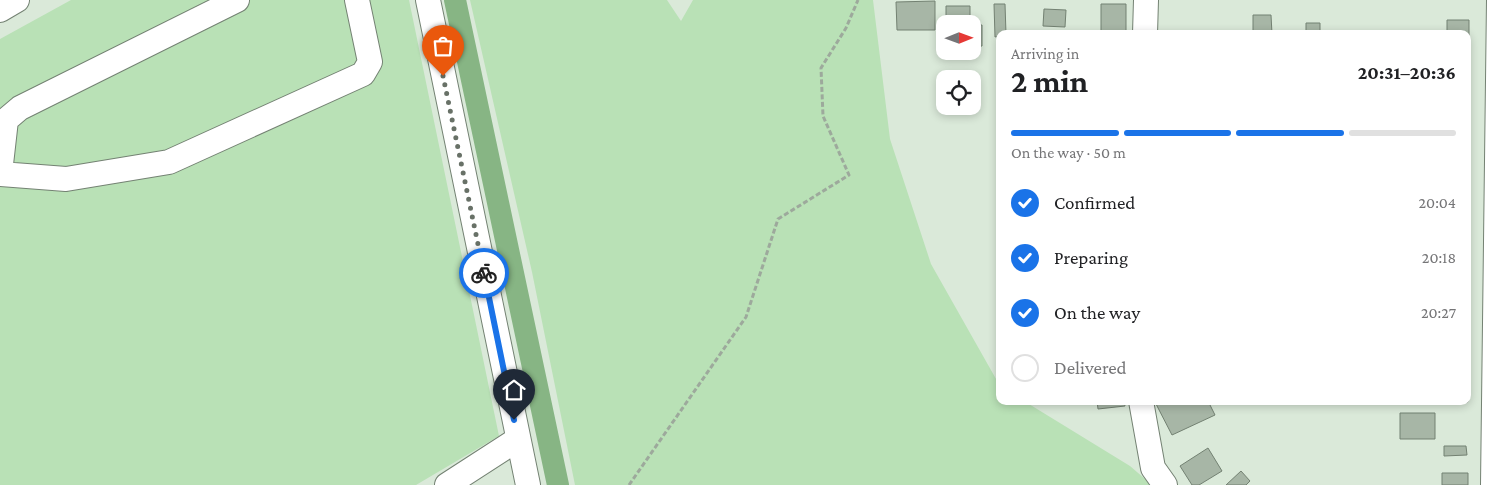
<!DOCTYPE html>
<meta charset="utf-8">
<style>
:root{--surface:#fff;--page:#f2f2f2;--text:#202124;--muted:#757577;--line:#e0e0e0;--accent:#1a73e8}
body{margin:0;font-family:"Crimson Pro",serif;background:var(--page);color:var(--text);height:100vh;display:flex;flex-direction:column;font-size:19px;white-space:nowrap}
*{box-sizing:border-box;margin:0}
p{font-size:16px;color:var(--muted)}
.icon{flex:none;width:28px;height:28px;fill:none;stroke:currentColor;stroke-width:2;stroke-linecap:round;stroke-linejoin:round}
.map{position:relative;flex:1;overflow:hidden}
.sheet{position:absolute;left:996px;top:30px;width:475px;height:375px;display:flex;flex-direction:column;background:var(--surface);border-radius:10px;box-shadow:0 2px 8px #0003}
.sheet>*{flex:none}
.needle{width:32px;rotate:89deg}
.controls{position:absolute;left:936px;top:15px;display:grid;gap:10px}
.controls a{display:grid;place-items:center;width:45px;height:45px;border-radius:10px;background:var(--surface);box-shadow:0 2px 8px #0003;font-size:25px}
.pin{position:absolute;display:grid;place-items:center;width:42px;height:42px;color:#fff;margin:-51px -21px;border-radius:50% 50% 50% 0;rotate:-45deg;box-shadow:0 0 5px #0007}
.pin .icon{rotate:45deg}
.courier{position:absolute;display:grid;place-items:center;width:50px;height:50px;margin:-25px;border:4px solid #1a73e8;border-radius:50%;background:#fff;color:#222;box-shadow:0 1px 6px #0007}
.overview em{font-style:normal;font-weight:700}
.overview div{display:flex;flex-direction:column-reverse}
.overview{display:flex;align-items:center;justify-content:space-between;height:85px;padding:0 15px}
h1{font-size:32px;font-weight:700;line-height:38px}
.bar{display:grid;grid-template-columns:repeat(4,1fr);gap:8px 5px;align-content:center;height:60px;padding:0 15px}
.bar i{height:6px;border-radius:4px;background:var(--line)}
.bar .on{background:var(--accent)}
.bar p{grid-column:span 4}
ol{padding:0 15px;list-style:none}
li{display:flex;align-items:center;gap:15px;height:55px}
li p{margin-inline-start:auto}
li .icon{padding:5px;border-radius:50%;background:var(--accent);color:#fff;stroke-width:4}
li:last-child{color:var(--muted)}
li i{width:28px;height:28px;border:2px solid var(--line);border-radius:50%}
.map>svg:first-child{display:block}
.green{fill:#b9e1b6}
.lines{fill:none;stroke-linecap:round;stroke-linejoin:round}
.canal{stroke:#87b584;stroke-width:22}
.building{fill:#a7b6a6;stroke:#738172}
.minor-casing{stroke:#748273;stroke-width:26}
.path{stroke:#9da99c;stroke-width:3;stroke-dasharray:5 2.5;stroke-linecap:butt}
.minor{stroke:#fff;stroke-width:24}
.done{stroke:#687167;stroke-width:5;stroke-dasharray:0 9}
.route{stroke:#1a73e8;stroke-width:6}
</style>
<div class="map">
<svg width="1502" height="485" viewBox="0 0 1502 485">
<rect width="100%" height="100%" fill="#dae9d9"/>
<path class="green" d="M71,0H409L499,436L416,485H0V39Z
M470,0H667L681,21L693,0H873L890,139L931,264L1000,386V401H1024L1130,466L1152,485H575L532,272Z"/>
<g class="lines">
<path class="canal" d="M455,0L558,485"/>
</g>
<path class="building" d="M935,1V30H897L896,2Z
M994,4H1005L1006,34H1000V36L995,37Z
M1101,4H1126V34H1101Z
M946,6H970V24H946Z
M1044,9L1066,10L1065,27L1043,26Z
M1253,15H1271L1272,34H1253Z
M1447,20H1469V64H1468V34H1447Z
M1306,23H1320V34H1306Z
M972,25H982V46L972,47Z
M1468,390V402L1400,403V401H1468Z
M1097,401H1124L1125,406L1098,409Z
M1162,401H1208L1215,415L1172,435L1156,404Z
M1400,413H1435V439H1400Z
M1444,446H1466L1467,455L1444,456Z
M1208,448L1222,471L1199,485H1192L1180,466Z
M1241,471L1250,481L1246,485H1226Z
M1442,473H1468V485H1442Z"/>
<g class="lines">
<g class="minor-casing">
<path id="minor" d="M428,0L528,485
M0,10L17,0
M1145,34L1146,0
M0,173L6,120L20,108L237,0
M0,174L66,179L169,162L363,74L370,62L357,0
M1141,401L1153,468L1165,485
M447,485L518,439
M1493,485L1499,0"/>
</g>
<path class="path" d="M629,485L746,317L778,219L849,175L823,116L821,68L846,28L858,0"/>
<use href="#minor" class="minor"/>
</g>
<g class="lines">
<path class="done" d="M443,76L484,273"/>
<path class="route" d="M484,273L514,420"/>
</g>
</svg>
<div class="controls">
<a><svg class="needle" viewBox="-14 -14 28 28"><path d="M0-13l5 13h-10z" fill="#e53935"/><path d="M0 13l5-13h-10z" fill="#757577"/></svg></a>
<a><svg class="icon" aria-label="locate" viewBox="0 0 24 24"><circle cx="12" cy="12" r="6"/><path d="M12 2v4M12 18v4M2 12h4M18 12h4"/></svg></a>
</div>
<div class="pin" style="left:443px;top:76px;background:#ea580c"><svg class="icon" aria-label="bag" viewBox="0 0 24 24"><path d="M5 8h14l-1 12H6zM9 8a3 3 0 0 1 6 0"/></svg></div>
<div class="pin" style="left:514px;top:420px;background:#1f2937"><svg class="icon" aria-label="home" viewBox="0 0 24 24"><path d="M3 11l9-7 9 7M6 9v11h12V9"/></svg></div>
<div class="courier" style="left:484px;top:273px"><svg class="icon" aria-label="bike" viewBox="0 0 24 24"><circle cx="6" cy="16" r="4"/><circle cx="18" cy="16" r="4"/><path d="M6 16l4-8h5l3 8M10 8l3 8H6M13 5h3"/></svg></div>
<section class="sheet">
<div class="overview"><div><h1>2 min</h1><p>Arriving in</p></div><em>20:31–20:36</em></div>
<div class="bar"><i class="on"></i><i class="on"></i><i class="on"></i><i></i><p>On the way · 50 m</p></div>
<ol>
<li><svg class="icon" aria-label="check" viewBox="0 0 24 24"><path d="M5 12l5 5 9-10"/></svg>Confirmed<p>20:04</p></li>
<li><svg class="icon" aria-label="check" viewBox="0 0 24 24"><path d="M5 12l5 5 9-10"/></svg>Preparing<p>20:18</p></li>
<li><svg class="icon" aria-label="check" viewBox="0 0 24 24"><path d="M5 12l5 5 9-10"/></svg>On the way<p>20:27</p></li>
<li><i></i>Delivered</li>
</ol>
</section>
</div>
